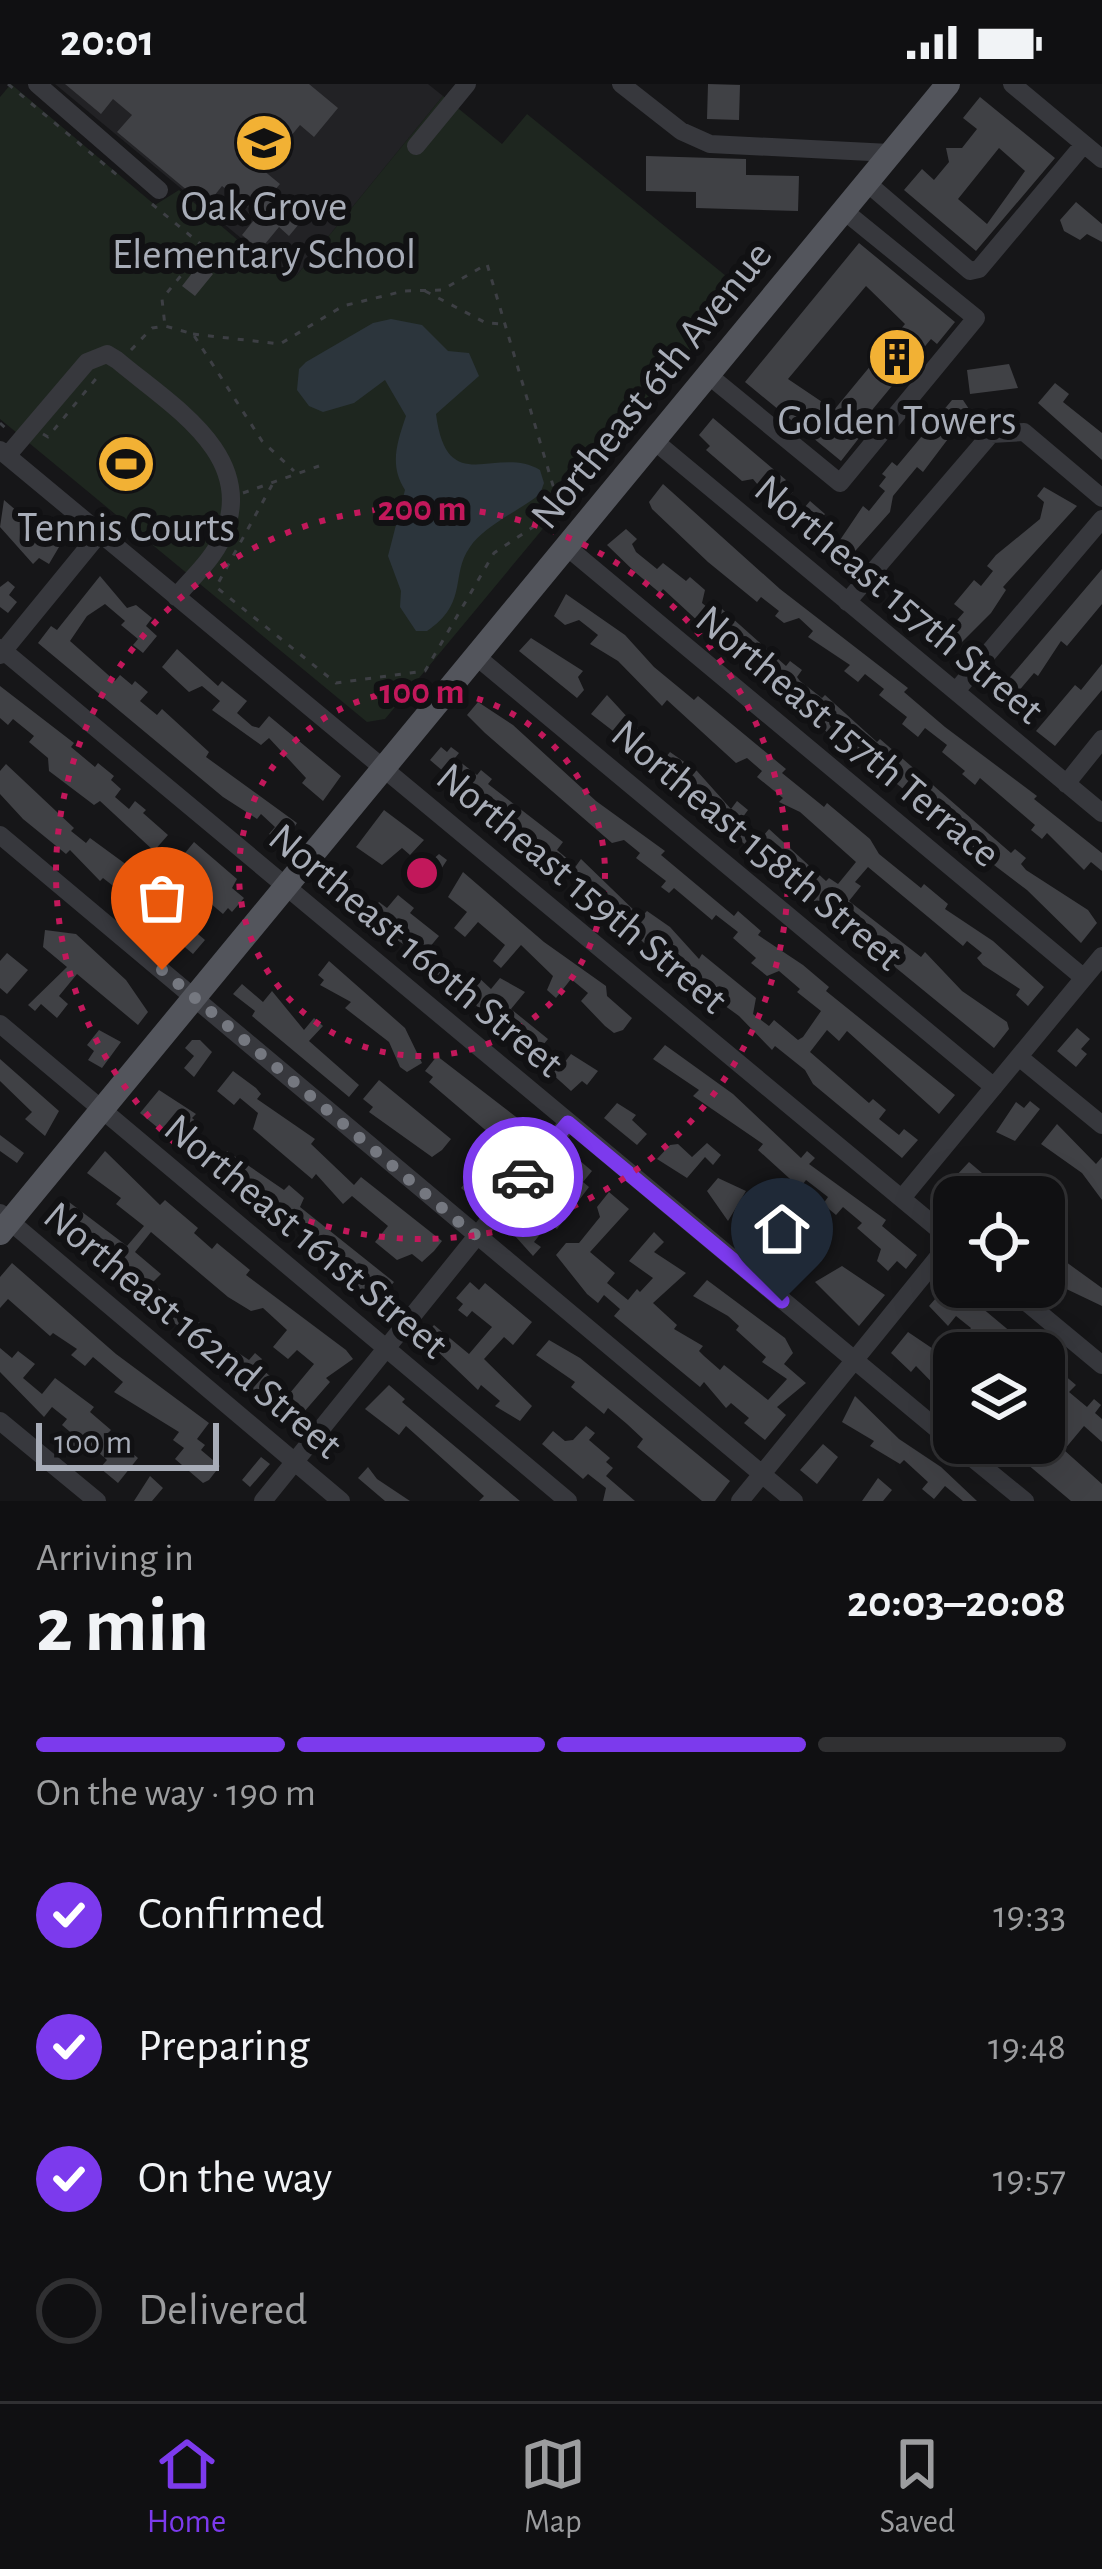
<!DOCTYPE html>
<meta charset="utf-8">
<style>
:root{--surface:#101012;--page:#19191b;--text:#f1f3f6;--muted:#9c9d9f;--line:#303032;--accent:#7c3aed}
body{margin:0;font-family:"Alegreya Sans",sans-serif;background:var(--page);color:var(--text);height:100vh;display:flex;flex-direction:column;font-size:45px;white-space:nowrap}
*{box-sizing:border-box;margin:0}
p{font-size:39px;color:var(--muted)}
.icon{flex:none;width:66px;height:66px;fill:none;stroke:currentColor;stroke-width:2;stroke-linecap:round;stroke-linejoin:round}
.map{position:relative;height:1417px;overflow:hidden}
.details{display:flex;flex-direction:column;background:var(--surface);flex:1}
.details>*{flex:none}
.fabs{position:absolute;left:933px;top:1092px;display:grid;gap:24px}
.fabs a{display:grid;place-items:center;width:132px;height:132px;border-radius:24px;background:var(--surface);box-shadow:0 12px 48px #0002,0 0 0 3px var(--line);font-size:60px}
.scale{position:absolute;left:36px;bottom:30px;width:183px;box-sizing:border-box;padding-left:12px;border:6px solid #a8adb8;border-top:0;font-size:33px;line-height:42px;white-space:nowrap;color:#a8adb8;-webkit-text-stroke:9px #111113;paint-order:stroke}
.pin{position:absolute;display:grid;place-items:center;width:102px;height:102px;color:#fff;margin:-123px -51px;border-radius:50% 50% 50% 0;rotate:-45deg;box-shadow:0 0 12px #0007}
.pin .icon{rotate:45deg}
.courier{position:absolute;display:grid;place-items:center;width:120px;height:120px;margin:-60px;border:9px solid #7c3aed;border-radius:50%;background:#fff;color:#222;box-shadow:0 3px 15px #0007}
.overview em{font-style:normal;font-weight:600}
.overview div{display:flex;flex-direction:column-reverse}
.overview{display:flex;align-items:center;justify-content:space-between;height:204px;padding:0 36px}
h1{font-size:78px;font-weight:600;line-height:90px}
.bar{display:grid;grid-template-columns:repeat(4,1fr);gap:18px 12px;align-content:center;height:144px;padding:0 36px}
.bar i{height:15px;border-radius:9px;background:var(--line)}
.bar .selected{background:var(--accent)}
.bar p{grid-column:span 4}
ol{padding:0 36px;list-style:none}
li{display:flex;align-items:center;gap:36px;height:132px}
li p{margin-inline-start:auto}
li .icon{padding:12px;border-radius:50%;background:var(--accent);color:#fff;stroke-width:4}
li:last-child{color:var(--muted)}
li i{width:66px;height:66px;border:6px solid var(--line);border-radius:50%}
.status{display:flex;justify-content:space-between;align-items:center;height:84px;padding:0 60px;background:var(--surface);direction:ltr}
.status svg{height:33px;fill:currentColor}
.tab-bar{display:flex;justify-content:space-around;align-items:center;height:168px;border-top:3px solid var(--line);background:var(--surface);font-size:33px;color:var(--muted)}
.tab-bar a{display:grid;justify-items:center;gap:6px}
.tab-bar .selected{color:var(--accent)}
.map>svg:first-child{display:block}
.built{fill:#222225}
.green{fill:#1e261f}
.water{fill:#2c353c}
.building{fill:#404145;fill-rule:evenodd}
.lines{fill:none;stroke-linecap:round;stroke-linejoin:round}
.path{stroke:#3d3f44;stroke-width:3;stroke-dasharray:6 9;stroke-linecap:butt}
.minor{stroke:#37383d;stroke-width:18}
.major{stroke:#53555c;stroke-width:24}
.done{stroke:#757880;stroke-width:12;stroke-dasharray:0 21.6}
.route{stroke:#7c3aed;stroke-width:15}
.ring{fill:none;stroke:#c2185b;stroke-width:6;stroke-dasharray:6 12}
.labels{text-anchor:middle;stroke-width:12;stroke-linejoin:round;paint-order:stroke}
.poi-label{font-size:42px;fill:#a8adb8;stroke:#111113}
.street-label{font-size:42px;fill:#a8adb8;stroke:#111113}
.centre{fill:#c2185b;stroke:#111113;stroke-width:6}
.ring-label{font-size:36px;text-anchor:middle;font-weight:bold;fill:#c2185b;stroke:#111113;stroke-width:12;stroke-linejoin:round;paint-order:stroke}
</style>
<div class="status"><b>20:01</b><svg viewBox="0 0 49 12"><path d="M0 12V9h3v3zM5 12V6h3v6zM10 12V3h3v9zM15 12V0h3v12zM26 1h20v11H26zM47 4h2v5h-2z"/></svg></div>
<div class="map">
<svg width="1102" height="1417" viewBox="0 0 1102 1417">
<rect width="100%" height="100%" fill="#161618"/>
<path class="built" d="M55,0H428L443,12L297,191L288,193Z"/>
<path class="green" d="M11,0L155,121L179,106L280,192L297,191L443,12L502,60L527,30L742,205L385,635L367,638L0,335V13Z"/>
<path class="water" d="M391,235L422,241L448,267L469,269L479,292L436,330C447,416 496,360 540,386L544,399L540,410C520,426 483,443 470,463C450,491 469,519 427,547H416L400,523L401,507L388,472L405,406C389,381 397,359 406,332L385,296L354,319L323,328L309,322L297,306L299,285L306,278L373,239Z"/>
<path class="building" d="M65,0H309L338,24L314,53L300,41L263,86L280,100L268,114L299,140L289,152L279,143L260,166L242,151L258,131L222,102L206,122L117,48L132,31L113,15L101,30Z
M708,0L740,1L739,36L707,35Z
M980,13L1055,74L976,167L904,106L922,85L934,96L949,78L946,64H962L977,45L963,34ZM999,64L1025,87L987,140L958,115Z
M646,72L746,75V91L799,92L798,127L696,124V108L646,107Z
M1076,118L1102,140V158L1087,150L1080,156L1064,147L1060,136Z
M859,159L955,238L937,260L931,255L853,349L859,354L841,377L745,298ZM866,202L905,240L834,326L788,295Z
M200,179L213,190L195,212L182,202Z
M1009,280L1018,304L970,310L967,286Z
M1055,299L1069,310L1063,318L1102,349V376L1038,319Z
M952,316H963L973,331L957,343L923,388L917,383L893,412L890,428L840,484L821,468L833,454L838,459L863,422L869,427L885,407L879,402L886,393L882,390L892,378L897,382Z
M713,334L786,396L783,399L793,408L778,425L753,395L742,397L706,366L710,362L699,351Z
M663,400L780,505L908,604L904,608L945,643L1037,712L1034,715L1102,769V787L1091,778L1084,786L1047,749L1042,755L1031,746L1035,741L980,694L975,701L962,690L965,687L942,668L947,661L925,644L918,653L902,640L907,633L879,611L884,605L865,590L858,598L844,587L850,581L808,553L813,547L799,534L784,539L775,532L779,527L761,513L757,518L708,478L652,425L649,418Z
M1044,403L1077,422L1003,503L1006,506L991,529L947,573L929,558L940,544L946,549L964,528L954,520L974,496L981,502L993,487L987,482L996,471L1040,435L1044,418L1037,412Z
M4,416L59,463L49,480L39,474L33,480L0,443Z
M810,417L825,430L808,450L793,437Z
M626,445L637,455L632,460L636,468L657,485L663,479L686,497L690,493L705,506L702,519L717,531L722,525L786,582L790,577L802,586L797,593L800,597L822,614L825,611L877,658L880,655L1011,769L1015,765L1026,774L1021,780L1026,786L1088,826L1097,839L1081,859L1027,806L927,730L930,726L855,667L839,662L801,619L738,574L663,505L660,509L636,489L607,461Z
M1102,485V520L1067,562L1061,557L1038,592L1034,589L1017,609L1024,614L1012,628L994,612Z
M100,492L127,524L136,521L152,534L146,542L157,552L143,569L133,561L138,555L121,541L125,537L105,520L87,532L70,557L115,597L120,591L132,601L135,597L148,608L140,617L157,631L162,625L209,668L206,673L297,739L282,761L269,750L275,743L261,730L257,735L223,713L38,559L51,542L57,546Z
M8,497L15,503L9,511L17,518L8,529L0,523V503Z
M566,510L625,551L654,583L694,616L698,612L786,685L782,689L824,723L827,719L870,755L879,770L921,804L924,800L948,820L945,825L993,857L1044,903L1028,922L1016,911L1020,905L983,881L977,874L982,869L967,857L963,862L868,783L855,798L861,802L849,817L921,873L925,868L962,907L1007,938L1009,945L994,964L731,749L737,741L758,758L769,745L826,797L829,794L838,800L856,778L800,728L779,718L783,714L757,693L762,687L747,674L736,679L667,616L662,622L618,577L590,560L598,551L588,543L579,536L565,541L554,532Z
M531,554L583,587L578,593L584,606L577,614L519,567Z
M177,565L218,602L222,597L247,617L237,629L252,642L259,644L269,632L341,692L323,717L302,699L306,694L269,654L261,661L212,626L220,617L202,602L189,608L162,583Z
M1102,580V606L1055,662L1036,647L1075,601L1081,606Z
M0,602L74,659L71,663L95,683L98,679L114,692L111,696L121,705L115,713L129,725L135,717L146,726L143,729L168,751L154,767L100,717L94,721L49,687L48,674L29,658L34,652L13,635L8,641L0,634Z
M607,611L665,674L670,668L697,687L731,725L737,717L748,726L734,745L668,697L644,678L648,674L591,630Z
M478,618L513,641L596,717L665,767L661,771L734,832L738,827L761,847L758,851L803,881L829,903L826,907L955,1011L939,1030L847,947L839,957L827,946L810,968L869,1019L873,1015L886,1026L879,1035L899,1051L904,1045L918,1056L902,1074L813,1000L805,986L775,962L772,966L739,932L677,887L430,676L441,663L447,668L451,663L459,669L455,674L477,691L481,686L492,695L488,700L563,758L557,766L576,782L581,775L641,833L647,827L670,843L699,875L702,870L756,914L753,930L769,942L774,936L798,956L803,953L821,927L797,908L800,905L779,887L767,892L751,879L756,874L733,854L738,848L716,831L712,836L674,804L669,809L661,803L666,797L636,774L640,769L624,756L612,759L485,649L467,631Z
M6,680L74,744L71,747L86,759L90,754L131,784L158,818L165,811L178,823L173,829L205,856L193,870L134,820L131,824L122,817L126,812L103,794L100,797L70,766L66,770L23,735L0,710V687Z
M384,726L424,756L410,771L402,764L382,781L356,763Z
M194,758L237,795L232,804L244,814L232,828L228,824L223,830L204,814L211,804L176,780Z
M439,770L447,776L432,799L419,788Z
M338,784L350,795L339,815L323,801Z
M463,788L544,858L606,902L607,912L632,934L623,946L614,949L605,942L581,917L588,909L571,895L556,914L547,906L553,892L521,861L501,884L493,877L505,861L478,838L465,853L454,844L467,828L448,813Z
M398,811L414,824L410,829L439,852L429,864L460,890L477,892L491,905L500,894L525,908L511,925L548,955L543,961L564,979L571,970L598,987L587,1001L582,997L571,1007L468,914L408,872L413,866L379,845L383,840L370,829L379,818L387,824Z
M45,846L76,850L126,896L148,928L138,941L77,890L59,912L68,920L57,934L41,920L35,927L28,921L67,883L43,863Z
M7,869L28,886L7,910L0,904V877Z
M329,877L405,944L422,979L407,988L400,983L389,958L345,924L351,918L320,901L324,896L318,891Z
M242,900L263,918L272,907L304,946L314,934L323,942L309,957L359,1001L349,1013L252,932L255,927L233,910Z
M1077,944L1090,955L1081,965L1087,970L1076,983L1057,967Z
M99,946L121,958L102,984L88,976L94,967L87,961Z
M192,956H200L212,968L194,993L184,984L194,972L185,964Z
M665,961L733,1010L801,1074L807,1067L815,1074L809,1080L886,1136L882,1142L917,1171L906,1185L897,1177L888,1187L877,1177L881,1165L857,1144L862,1139L843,1123L836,1131L823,1120L828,1113L806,1096L800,1104L758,1066L763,1060L693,1012L699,1006L653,975Z
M437,972L537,1049L517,1073L429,998L433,993L425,987Z
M0,975L59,1027L45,1052L25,1035L32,1028L0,997Z
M233,987L256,1004L261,1010L257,1015L315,1055L311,1060L354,1101L361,1093L442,1157L434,1167L422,1178L412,1170L397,1176L375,1158L388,1142L352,1112L343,1120L316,1090L312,1095L253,1045L258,1029L240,1014L234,1021L217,1007Z
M379,996L451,1055L442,1066L432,1073L369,1028L373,1023L363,1015Z
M159,1006L196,1030L192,1034L199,1040L192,1048L222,1073L227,1067L284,1106L289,1101L304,1114L300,1123L394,1198L389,1204L397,1219L387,1232L306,1161L307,1150L290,1135L282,1137L248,1117L235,1107L239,1103L184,1065L189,1059L174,1046L169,1053L140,1029Z
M1030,1017L1040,1025L1015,1057L996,1048L1016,1018L1024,1024Z
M617,1019L636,1031L632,1036L647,1050L637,1061L604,1034Z
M1057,1040L1096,1080L1102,1073V1116L1082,1089L1041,1060Z
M0,1051L24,1069L17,1079L0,1067Z
M707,1059L721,1071L713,1081L705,1073L687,1094L657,1075L670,1061L678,1060L692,1073Z
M105,1067L160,1121L165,1116L198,1144L194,1149L212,1165L217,1159L250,1186L246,1191L346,1266L353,1275L326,1294L330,1298L297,1336L243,1302L233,1294L238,1288L220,1273L106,1188L110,1183L92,1167L88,1172L46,1137L65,1115L127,1162L144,1142L116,1120L121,1114L87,1089ZM151,1148L228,1213L251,1227L263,1224L287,1246L273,1263L288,1275L297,1266L314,1280L290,1309L257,1281L262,1275L255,1269L249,1276L225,1260L152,1199L161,1190L135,1168Z
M579,1076L592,1087L583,1098L589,1103L557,1145L549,1139L534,1158L541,1163L533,1172L515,1152Z
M969,1078L982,1089L980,1103L991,1113H954V1119L941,1108Z
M479,1082L497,1097L479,1119L461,1104Z
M718,1094L746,1107L728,1137L707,1107Z
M609,1108L629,1125L590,1168L615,1189L607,1199L628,1216L637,1205L640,1208L653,1194L629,1177L654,1148L664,1158L654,1168L686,1189L653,1219L677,1241L674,1245L703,1262L699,1267L704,1272L720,1286L724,1281L768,1316L787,1295L762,1278L766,1273L736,1246L739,1242L728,1232L693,1212L707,1196L785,1254L793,1269L784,1280L806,1299L777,1323L786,1331L765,1356L744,1339L749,1334L731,1319L726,1324L704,1298L700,1303L614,1232L620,1225L604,1211L598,1219L587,1210L556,1171L566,1159H579L600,1133L597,1123Z
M788,1156L813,1170L800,1187L777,1169Z
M1044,1162L1102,1204V1222L1058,1201L1062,1196L1044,1181Z
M12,1179L116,1270L209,1339L197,1355L205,1361L201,1366L220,1382L209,1396L203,1399L175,1375L184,1364L173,1356L179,1348L114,1308L123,1298L93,1273L85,1282L71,1271L77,1265L53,1249L50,1252L8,1215L0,1224V1193Z
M842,1182L885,1211L859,1242L815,1198Z
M470,1198L479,1206L485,1199L532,1238L513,1261L504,1253L484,1275L532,1322L520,1337L495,1322L500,1317L481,1301L478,1306L430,1260L425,1265L418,1259L434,1241L469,1270L492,1243L472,1227L467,1233L458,1226L463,1220L456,1214Z
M949,1199L963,1208L1036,1269H1001L983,1253L977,1261L965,1252L971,1244L956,1232L948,1242L929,1222Z
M908,1248L954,1279V1321L916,1282L911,1288L891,1269Z
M549,1256L580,1274L730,1397L715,1417H702L637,1363L643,1355L627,1340L608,1324L604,1330L571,1303L575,1298L536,1271Z
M0,1264L12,1274L18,1267L35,1280L23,1294L42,1310L55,1294L94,1323L90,1328L111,1346L108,1349L138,1374L118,1399L100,1384L107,1376L89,1360L81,1369L71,1360L76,1353L62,1341L67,1335L52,1323L44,1333L0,1288Z
M1044,1274L1076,1301L1069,1308L1087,1323L1094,1315L1101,1321L1095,1329L1102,1335V1358L1084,1342L1064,1366L1102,1400V1417H1071L1002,1359H1032L1046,1371L1067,1346L1046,1329L1052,1322L1044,1315Z
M389,1301L405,1315L402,1318L520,1417H479L484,1412L406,1342L399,1351L365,1325Z
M855,1312L899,1355L941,1383L977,1417H963L945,1402L934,1415L922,1405L928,1398L904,1376L900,1380L870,1362L874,1357L842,1338Z
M586,1342L595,1349L589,1356L610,1374L606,1378L613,1384L606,1392L635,1417H603L606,1404L588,1390L583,1395L542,1360L553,1347L565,1357L573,1356Z
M823,1360L838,1373L817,1400L800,1386Z
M261,1373L270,1380L250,1403L242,1396Z
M368,1383L377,1395L410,1417H385L358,1394Z
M150,1392L163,1404L152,1417H134Z
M878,1394L892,1406L883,1417H862Z"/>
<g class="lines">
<path class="path" d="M8,0L117,91
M152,120L204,163L162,215L165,242
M425,207L486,239L503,240
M193,250L280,260L343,222L404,207L442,206L487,180L560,425L494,469L425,587L336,599L216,503L272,401
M131,266L152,244L165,242L193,250L262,357L294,387
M0,339L10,348
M43,350L48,353L99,291
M243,409L319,382"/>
<path class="minor" d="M37,0L159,106
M621,0L681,47L710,60L890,69
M1012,0L1102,75
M416,62L467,0
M866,98L970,187L979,185L1084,60
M707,290L840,399L976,234L843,126
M652,355L1102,729
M0,366L954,1158
M7,372L87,278L107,270L117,276C170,321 260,372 222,454C213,475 191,495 176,513
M567,463L1084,894
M847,518L991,350L1024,348L1102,414
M0,564L954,1359
M0,571L99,450
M477,573L994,1003
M956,607L1102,435
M1066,700L1102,655
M0,751L794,1417
M0,940L568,1417
M1019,973L1102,1041
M902,1114L1102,872
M0,1129L341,1417
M1008,1203L1102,1281
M0,1337L97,1417
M954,1359L1025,1417
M263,1417L568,1039
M740,1417L952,1156"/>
<path class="major" d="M0,1149L948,0"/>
</g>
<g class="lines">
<path class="done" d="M162,886L474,1151L523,1093"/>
<path class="route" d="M523,1093L568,1039L782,1217"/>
</g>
<g class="ring">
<circle cx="422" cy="789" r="183"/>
<circle cx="422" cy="789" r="366"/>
</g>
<defs>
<g id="school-disc" transform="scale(3)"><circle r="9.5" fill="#f2b134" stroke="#111113"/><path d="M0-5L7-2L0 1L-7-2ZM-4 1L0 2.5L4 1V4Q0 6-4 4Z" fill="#111"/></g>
<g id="building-disc" transform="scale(3)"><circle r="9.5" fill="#f2b134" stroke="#111113"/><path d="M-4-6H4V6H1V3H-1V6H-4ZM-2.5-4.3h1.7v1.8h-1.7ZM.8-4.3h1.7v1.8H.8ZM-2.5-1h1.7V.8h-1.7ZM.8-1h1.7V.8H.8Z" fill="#111"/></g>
<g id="stadium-disc" transform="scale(3)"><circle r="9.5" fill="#f2b134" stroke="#111113"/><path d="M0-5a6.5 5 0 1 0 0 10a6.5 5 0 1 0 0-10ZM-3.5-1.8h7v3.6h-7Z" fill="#111"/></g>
</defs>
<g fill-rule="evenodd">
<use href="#school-disc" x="264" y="59"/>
<use href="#building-disc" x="897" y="273"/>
<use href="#stadium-disc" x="126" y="380"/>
</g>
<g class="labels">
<g class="poi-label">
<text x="264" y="136">Oak Grove<tspan x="264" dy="48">Elementary School</tspan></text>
<text x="897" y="350">Golden Towers</text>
<text x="126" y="457">Tennis Courts</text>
</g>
<g class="street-label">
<text transform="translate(650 300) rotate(-51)" y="15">Northeast 6th Avenue</text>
<text transform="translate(900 514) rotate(40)" y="15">Northeast 157th Street</text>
<text transform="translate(849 651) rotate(40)" y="15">Northeast 157th Terrace</text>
<text transform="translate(758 760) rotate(40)" y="15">Northeast 158th Street</text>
<text transform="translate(583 803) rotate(40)" y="15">Northeast 159th Street</text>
<text transform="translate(417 865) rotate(40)" y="15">Northeast 160th Street</text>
<text transform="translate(307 1151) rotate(40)" y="15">Northeast 161st Street</text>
<text transform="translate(194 1245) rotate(40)" y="15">Northeast 162nd Street</text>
</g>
</g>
<circle cx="422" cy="789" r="18" class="centre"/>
<g class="ring-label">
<text x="422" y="436">200 m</text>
<text x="422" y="619">100 m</text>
</g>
</svg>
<div class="fabs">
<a><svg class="icon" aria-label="locate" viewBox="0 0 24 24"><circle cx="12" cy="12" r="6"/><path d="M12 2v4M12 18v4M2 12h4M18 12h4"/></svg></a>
<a><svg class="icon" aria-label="layers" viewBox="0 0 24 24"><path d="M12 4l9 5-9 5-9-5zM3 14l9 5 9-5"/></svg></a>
</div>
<div class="scale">100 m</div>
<div class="pin" style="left:162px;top:886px;background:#ea580c"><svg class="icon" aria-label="bag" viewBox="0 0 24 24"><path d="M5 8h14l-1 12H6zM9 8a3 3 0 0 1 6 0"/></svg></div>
<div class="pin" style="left:782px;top:1217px;background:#1f2937"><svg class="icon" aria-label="home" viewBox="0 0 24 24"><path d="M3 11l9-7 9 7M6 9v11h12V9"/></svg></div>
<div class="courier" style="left:523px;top:1093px"><svg class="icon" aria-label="car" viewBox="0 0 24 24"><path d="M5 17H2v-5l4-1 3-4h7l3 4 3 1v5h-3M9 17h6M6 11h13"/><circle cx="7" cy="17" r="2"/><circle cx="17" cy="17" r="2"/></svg></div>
</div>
<section class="details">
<div class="overview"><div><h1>2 min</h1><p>Arriving in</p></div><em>20:03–20:08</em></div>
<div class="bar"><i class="selected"></i><i class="selected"></i><i class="selected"></i><i></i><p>On the way · 190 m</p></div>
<ol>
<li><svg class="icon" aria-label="check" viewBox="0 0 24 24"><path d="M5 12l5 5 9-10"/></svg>Confirmed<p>19:33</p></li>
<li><svg class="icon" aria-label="check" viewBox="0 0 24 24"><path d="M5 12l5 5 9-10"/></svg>Preparing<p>19:48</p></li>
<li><svg class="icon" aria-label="check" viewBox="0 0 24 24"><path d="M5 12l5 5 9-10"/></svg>On the way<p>19:57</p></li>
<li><i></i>Delivered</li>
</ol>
</section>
<nav class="tab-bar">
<a class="selected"><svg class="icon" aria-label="home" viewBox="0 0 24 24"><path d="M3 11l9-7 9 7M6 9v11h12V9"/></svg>Home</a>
<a><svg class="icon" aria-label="map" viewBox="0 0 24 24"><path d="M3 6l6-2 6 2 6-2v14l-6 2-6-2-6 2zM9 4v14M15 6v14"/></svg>Map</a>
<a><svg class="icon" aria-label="saved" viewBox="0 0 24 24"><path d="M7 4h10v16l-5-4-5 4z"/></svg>Saved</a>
</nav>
